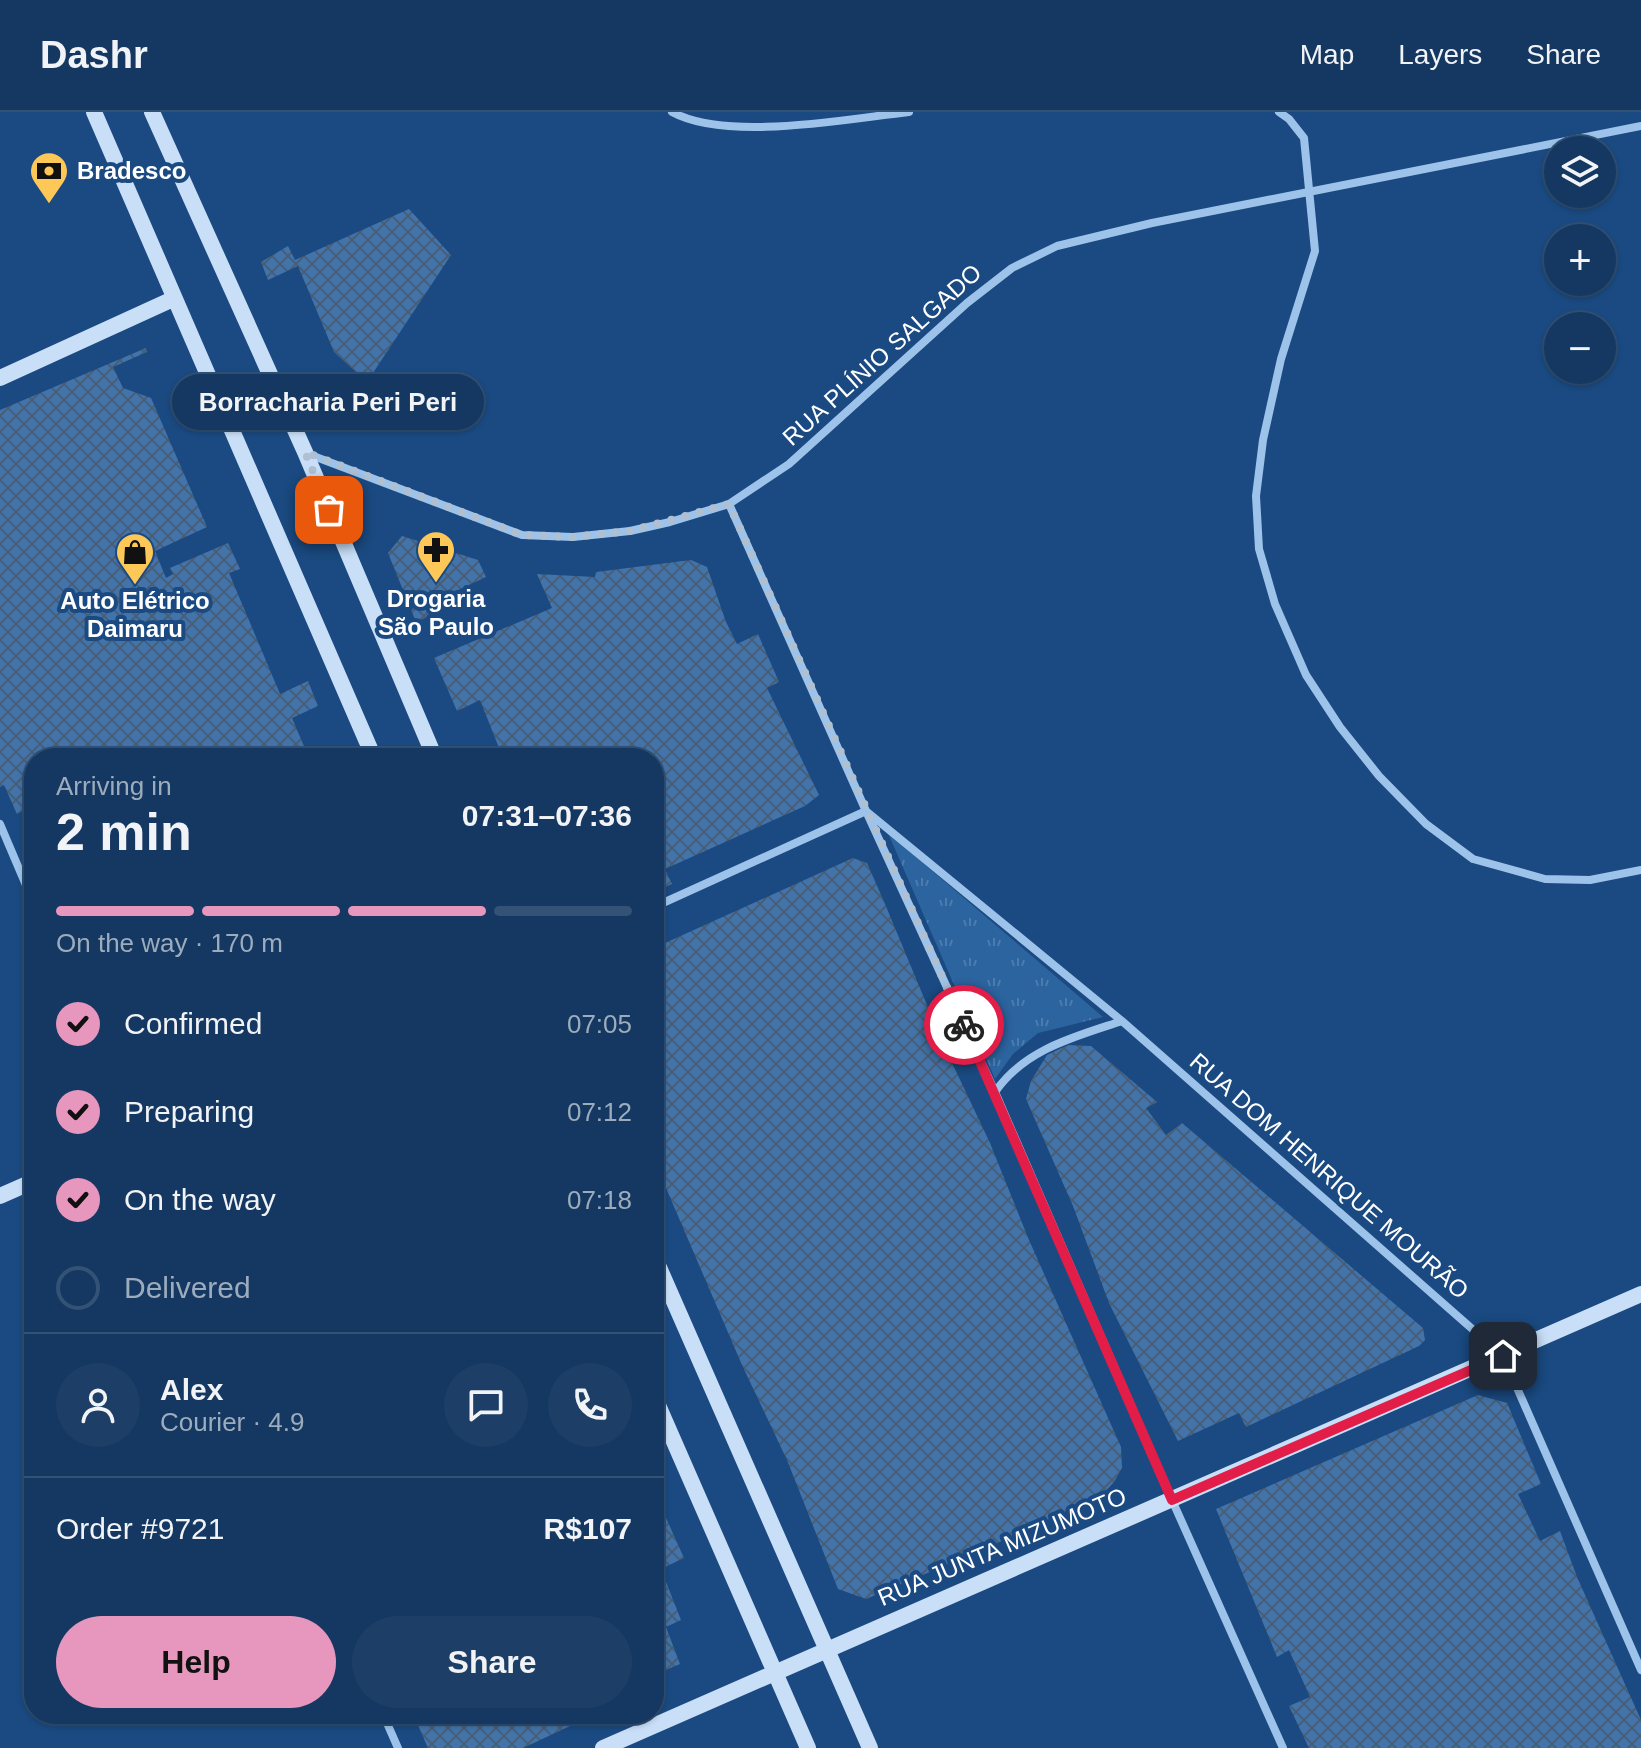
<!DOCTYPE html>
<meta charset="utf-8">
<style>
:root{--surface:#143861;--page:#1d3f67;--text:#f1f3f6;--muted:#9dacbd;--line:#335276;--accent:#e797bd}
body{margin:0;font-family:Arial,sans-serif;background:var(--page);color:var(--text);height:100vh;display:flex;flex-direction:column;font-size:30px;white-space:nowrap}
*{box-sizing:border-box;margin:0}
p{font-size:26px;color:var(--muted)}
.icon{flex:none;width:44px;height:44px;fill:none;stroke:currentColor;stroke-width:2;stroke-linecap:round;stroke-linejoin:round}
.map{position:relative;flex:1;overflow:hidden}
.panel{position:absolute;left:24px;top:636px;width:640px;height:976px;display:flex;flex-direction:column;background:var(--surface);border-radius:32px;box-shadow:0 2px 6px #0004,0 0 0 2px var(--line)}
.panel>*{flex:none}
.tools{position:absolute;left:1544px;top:24px;display:grid;gap:16px}
.tools a{display:grid;place-items:center;width:72px;height:72px;border-radius:50%;background:var(--surface);box-shadow:0 2px 6px #0004,0 0 0 2px var(--line);font-size:40px}
.pin{position:absolute;display:grid;place-items:center;width:68px;height:68px;color:#fff;margin:-34px;border-radius:16px;box-shadow:0 4px 12px #0006}
.courier{position:absolute;display:grid;place-items:center;width:80px;height:80px;margin:-40px;border:6px solid #e11d48;border-radius:50%;background:#fff;color:#222;box-shadow:0 2px 10px #0007}
.bubble{position:absolute;height:56px;border-radius:28px;background:var(--surface);box-shadow:0 2px 6px #0004,0 0 0 2px var(--line);font-size:26px;font-weight:600;line-height:56px;text-align:center}
.headline em{font-style:normal;font-weight:600}
.headline div{display:flex;flex-direction:column-reverse}
.headline{display:flex;align-items:center;justify-content:space-between;height:136px;padding:0 32px}
h1{font-size:52px;font-weight:600;line-height:60px}
.bar{display:grid;grid-template-columns:repeat(4,1fr);gap:12px 8px;align-content:center;height:96px;padding:0 32px}
.bar i{height:10px;border-radius:6px;background:var(--line)}
.bar .active{background:var(--accent)}
.bar p{grid-column:span 4}
.line{display:flex;align-items:center;gap:20px;padding:0 32px;border-top:2px solid var(--line)}
.line div{flex:1}
.round{display:grid;place-items:center;flex:none;width:84px;height:84px;border-radius:42px;background:var(--page)}
ol{padding:0 32px;list-style:none}
li{display:flex;align-items:center;gap:24px;height:88px}
li p{margin-inline-start:auto}
li .icon{padding:8px;border-radius:50%;background:var(--accent);color:#111;stroke-width:4}
li:last-child{color:var(--muted)}
li i{width:44px;height:44px;border:4px solid var(--line);border-radius:50%}
.button{display:flex;gap:16px;margin-top:auto;padding:16px 32px}
.button a{flex:1;height:92px;border-radius:48px;background:var(--accent);color:#111;font-size:32px;font-weight:600;line-height:92px;text-align:center}
.button a+a{background:var(--page);color:var(--text)}
header{display:flex;align-items:center;gap:48px;box-sizing:border-box;height:112px;padding:0 40px;background:var(--surface);border-bottom:2px solid var(--line)}
header strong{font-size:38px}
nav{display:flex;gap:44px;margin-inline-start:auto;font-size:28px}
.map>svg:first-child{display:block}
.grass{fill:url(#grass-tufts)}
.building{fill:url(#building-cross-hatch)}
.lines{fill:none;stroke-linecap:round;stroke-linejoin:round}
.street{stroke:#9dc3eb;stroke-width:8}
.secondary{stroke:#c9dff8;stroke-width:16}
.done{stroke:#afc0d3;stroke-width:8;stroke-dasharray:0 14.4}
.route{stroke:#e11d48;stroke-width:10}
.labels{text-anchor:middle;stroke-width:8;stroke-linejoin:round;paint-order:stroke}
.poi-label{font-size:24px;font-weight:bold;fill:#fff;stroke:#1a4a81}
.street-label{font-size:24px;fill:#fff;stroke:#1a4a81}
</style>
<header>
<strong>Dashr</strong>
<nav><a>Map</a><a>Layers</a><a>Share</a></nav>
</header>
<div class="map">
<svg width="1641" height="1636" viewBox="0 0 1641 1636">
<defs>
<pattern id="grass-tufts" width="24" height="20" patternUnits="userSpaceOnUse" patternTransform="scale(2)"><rect width="24" height="20" fill="#2c64a0"/><path d="M3 7l-1-3M5 7V3M7 7l1-3M15 17l-1-3M17 17v-4M19 17l1-3" fill="none" stroke="#4c7bae"/></pattern>
<pattern id="building-cross-hatch" width="8" height="8" patternUnits="userSpaceOnUse" patternTransform="scale(2)"><rect width="8" height="8" fill="#4274ab"/><path d="M0 0l8 8M0 8l8-8" fill="none" stroke="#485e77"/></pattern>
</defs>
<rect width="100%" height="100%" fill="#1a4a81"/>
<path class="grass" d="M888,721L1103,905L1038,921L1013,942L995,967Z"/>
<path class="building" d="M409,97L451,143L367,270L334,240L298,154L268,168L261,150L288,134L295,148Z
M146,236L147,240L113,255L123,276L151,286L207,415L155,439L166,466L173,462L170,456L228,431L240,457L229,461L280,582L308,569L318,594L292,606L309,646H34V693L17,702L4,673L0,675V298Z
M402,424L478,448L486,465L456,479L461,490L416,510L388,441Z
M691,448L707,455L726,510L737,532L758,522L779,570L767,576L819,683L805,694L665,757L672,772L654,780V646H503L480,588L457,599L434,546L552,496L537,462L595,465L596,460Z
M853,746L867,751L885,792L944,934L990,1031L1029,1128L1121,1335L1122,1356L1114,1370L1105,1380L1086,1390L991,1434L866,1487L838,1477L787,1348L742,1253L654,1048V836Z
M1068,933L1091,934L1157,990L1146,996L1166,1023L1182,1011L1423,1216L1425,1228L1419,1234L1246,1315L1239,1301L1178,1329L1109,1191L1073,1094L1026,987L1031,969L1047,943Z
M1478,1283L1507,1291L1541,1372L1518,1382L1540,1429L1560,1419L1577,1465L1641,1608V1636H1309L1289,1594L1310,1585L1289,1538L1277,1545L1216,1397Z
M654,1379L684,1446L661,1457L681,1508L666,1515L680,1552L654,1563Z
M413,1602H582L585,1607L523,1636H428Z"/>
<g class="lines">
<path class="street" d="M672,0C727,30 846,7 909,0
M1279,0L1289,7L1304,26L1315,139L1281,247L1263,328L1256,384L1259,437L1275,492L1306,563L1340,615L1379,664L1426,712L1473,747L1545,767L1590,768L1641,758
M308,342L522,423L573,425L630,419L670,410L729,392L789,352L967,191L1012,156L1057,134L1152,111L1641,14
M729,392L866,699L995,980L1172,1388L1283,1636
M0,712L34,792
M654,795L866,699L1122,909L1503,1244L1641,1558
M995,980C1025,937 1074,925 1122,909
M383,1602L398,1636"/>
<path class="secondary" d="M94,0L374,646
M152,0L305,340L435,646
M0,266L173,187
M0,1084L34,1069
M654,1144L870,1636
M654,1284L808,1636
M603,1636L1641,1182"/>
</g>
<g class="lines">
<path class="done" d="M329,398L305,340L522,423L573,425L630,419L729,392L964,913"/>
<path class="route" d="M964,913L1172,1388L1503,1244"/>
</g>
<defs>
<g id="bank-pin" transform="scale(2)"><path d="M0 17L-7.5 6A9.5 9.5 0 1 1 7.5 6Z" fill="#fec858" stroke="#1a4a81"/><path d="M-6-4H6V4H-6ZM0-2.3a2.3 2.3 0 1 0 0 4.6a2.3 2.3 0 1 0 0-4.6Z" fill="#111"/></g>
<g id="pharmacy-pin" transform="scale(2)"><path d="M0 17L-7.5 6A9.5 9.5 0 1 1 7.5 6Z" fill="#fec858" stroke="#1a4a81"/><path d="M-2-6h4v4h4v4h-4v4h-4v-4h-4v-4h4Z" fill="#111"/></g>
<g id="shop-pin" transform="scale(2)"><path d="M0 17L-7.5 6A9.5 9.5 0 1 1 7.5 6Z" fill="#fec858" stroke="#1a4a81"/><path d="M-5-2.5h2.3a2.7 3.5 0 0 1 5.4 0H5L5.5 6h-11ZM-1.5-2.5h3a1.5 2.3 0 0 0-3 0Z" fill="#111"/></g>
</defs>
<g fill-rule="evenodd">
<use href="#bank-pin" x="49" y="59"/>
<use href="#pharmacy-pin" x="436" y="438"/>
<use href="#shop-pin" x="135" y="440"/>
</g>
<g class="labels">
<g class="poi-label">
<text x="77" y="67" text-anchor="start">Bradesco</text>
<text x="436" y="495">Drogaria<tspan x="436" dy="28">São Paulo</tspan></text>
<text x="135" y="497">Auto Elétrico<tspan x="135" dy="28">Daimaru</tspan></text>
</g>
<g class="street-label">
<text transform="translate(882 243) rotate(-42)" y="8">RUA PLÍNIO SALGADO</text>
<text transform="translate(1329 1064) rotate(41)" y="8">RUA DOM HENRIQUE MOURÃO</text>
<text transform="translate(1002 1435) rotate(-23)" y="8">RUA JUNTA MIZUMOTO</text>
</g>
</g>
</svg>
<div class="tools">
<a><svg class="icon" aria-label="layers" viewBox="0 0 24 24"><path d="M12 4l9 5-9 5-9-5zM3 14l9 5 9-5"/></svg></a>
<a>+</a>
<a>−</a>
</div>
<div class="pin" style="left:329px;top:398px;background:#ea580c"><svg class="icon" aria-label="bag" viewBox="0 0 24 24"><path d="M5 8h14l-1 12H6zM9 8a3 3 0 0 1 6 0"/></svg></div>
<div class="pin" style="left:1503px;top:1244px;background:#1f2937"><svg class="icon" aria-label="home" viewBox="0 0 24 24"><path d="M3 11l9-7 9 7M6 9v11h12V9"/></svg></div>
<div class="courier" style="left:964px;top:913px"><svg class="icon" aria-label="bike" viewBox="0 0 24 24"><circle cx="6" cy="16" r="4"/><circle cx="18" cy="16" r="4"/><path d="M6 16l4-8h5l3 8M10 8l3 8H6M13 5h3"/></svg></div>
<div class="bubble" style="left:172px;top:262px;width:312px">Borracharia Peri Peri</div>
<section class="panel">
<div class="headline"><div><h1>2 min</h1><p>Arriving in</p></div><em>07:31–07:36</em></div>
<div class="bar"><i class="active"></i><i class="active"></i><i class="active"></i><i></i><p>On the way · 170 m</p></div>
<ol>
<li><svg class="icon" aria-label="check" viewBox="0 0 24 24"><path d="M5 12l5 5 9-10"/></svg>Confirmed<p>07:05</p></li>
<li><svg class="icon" aria-label="check" viewBox="0 0 24 24"><path d="M5 12l5 5 9-10"/></svg>Preparing<p>07:12</p></li>
<li><svg class="icon" aria-label="check" viewBox="0 0 24 24"><path d="M5 12l5 5 9-10"/></svg>On the way<p>07:18</p></li>
<li><i></i>Delivered</li>
</ol>
<div class="line" style="height:144px"><a class="round"><svg class="icon" aria-label="person" viewBox="0 0 24 24"><circle cx="12" cy="8" r="4"/><path d="M4 21q1-7 8-7t8 7"/></svg></a><div><b>Alex</b><p>Courier · 4.9</p></div><a class="round"><svg class="icon" aria-label="chat" viewBox="0 0 24 24"><path d="M4 5h16v11H9l-5 4z"/></svg></a><a class="round"><svg class="icon" aria-label="phone" viewBox="0 0 24 24"><path d="M5 4h4l2 5-3 2q2 4 5 5l2-3 5 2v4C11 20 4 13 5 4z"/></svg></a></div>
<div class="line" style="height:104px"><div>Order #9721</div><b>R$107</b></div>
<div class="button"><a>Help</a><a>Share</a></div>
</section>
</div>
